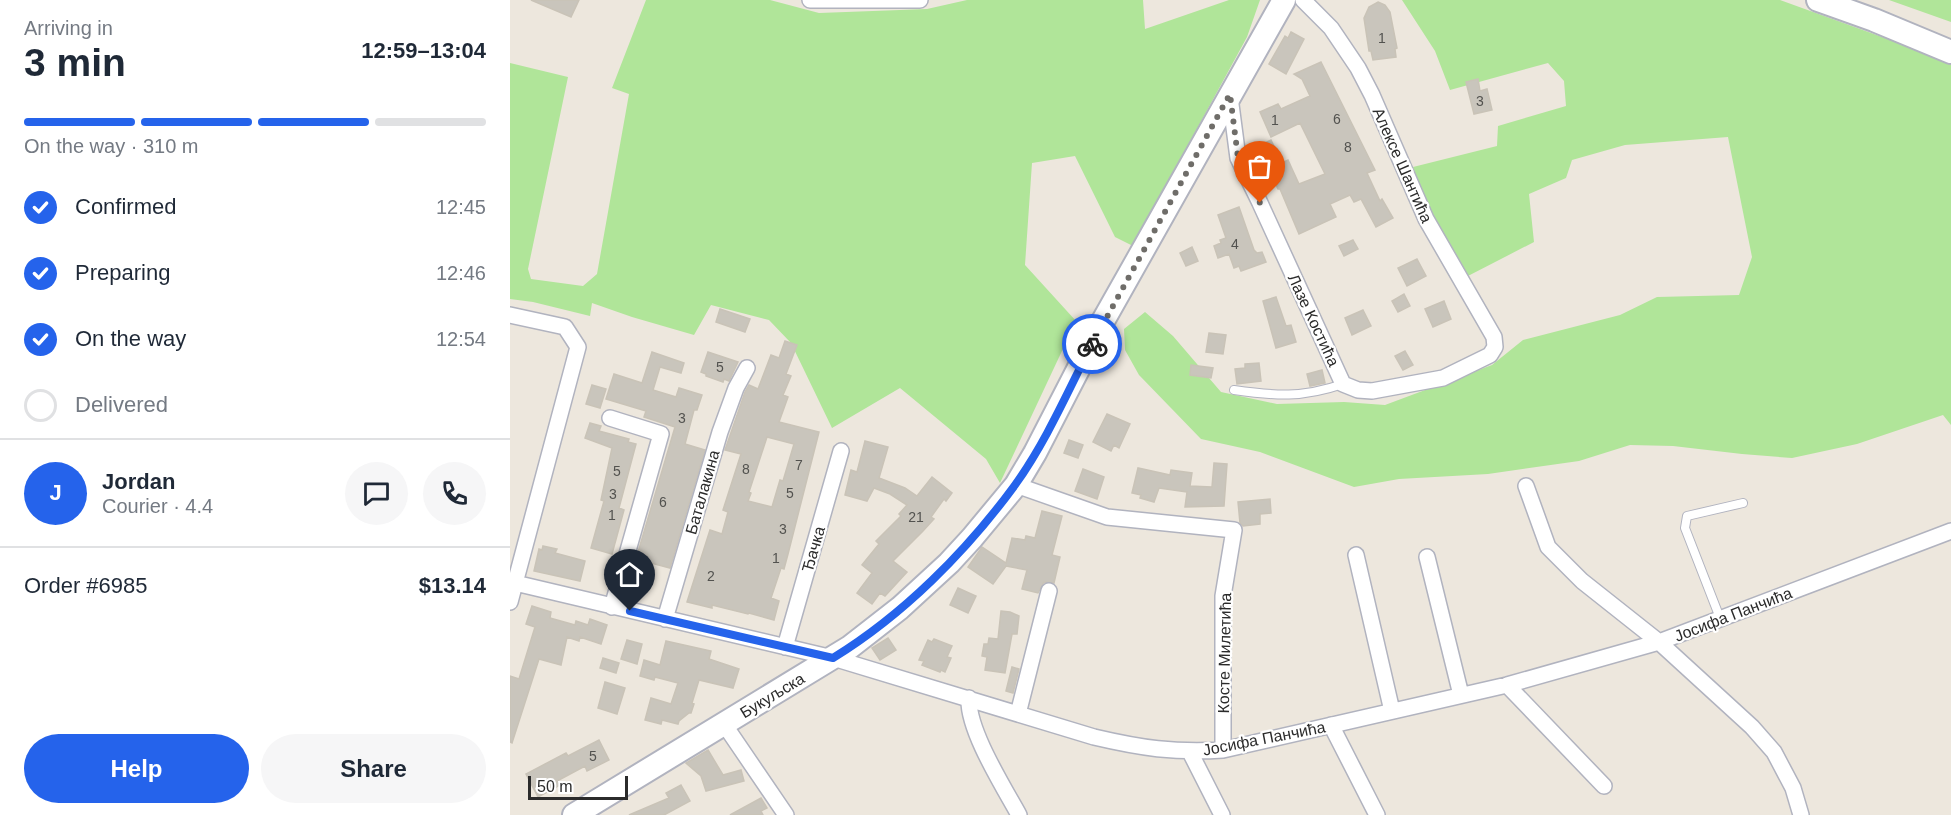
<!DOCTYPE html>
<meta charset="utf-8">
<style>
:root{--surface:#fff;--page:#f6f6f7;--text:#1f2937;--muted:#747a83;--line:#e0e1e3;--accent:#2563eb}
body{margin:0;font-family:Helvetica,sans-serif;background:var(--page);color:var(--text);height:100vh;display:flex;flex-direction:column;font-size:22px;white-space:nowrap}
*{box-sizing:border-box;margin:0}
p{font-size:20px;color:var(--muted)}
.icon{flex:none;width:33px;height:33px;fill:none;stroke:currentColor;stroke-width:2;stroke-linecap:round;stroke-linejoin:round}
.map{position:relative;flex:1;overflow:hidden}
.drawer{display:flex;flex-direction:column;background:var(--surface);width:510px}
.drawer>*{flex:none}
.scale{position:absolute;left:18px;bottom:15px;width:100px;box-sizing:border-box;padding-left:6px;border:3px solid #2b2b2b;border-top:0;font-size:16px;line-height:21px;white-space:nowrap;color:#2b2b2b;-webkit-text-stroke:4px #fff;paint-order:stroke}
.pin{position:absolute;display:grid;place-items:center;width:51px;height:51px;color:#fff;margin:-62px -26px;border-radius:50% 50% 50% 0;rotate:-45deg;box-shadow:0 0 6px #0007}
.pin .icon{rotate:45deg}
.courier{position:absolute;display:grid;place-items:center;width:60px;height:60px;margin:-30px;border:4px solid #2563eb;border-radius:50%;background:#fff;color:#222;box-shadow:0 2px 8px #0007}
.summary em{font-style:normal;font-weight:700}
.summary div{display:flex;flex-direction:column-reverse}
.summary{display:flex;align-items:center;justify-content:space-between;height:102px;padding:0 24px}
h1{font-size:39px;font-weight:700;line-height:45px}
.bar{display:grid;grid-template-columns:repeat(4,1fr);gap:9px 6px;align-content:center;height:72px;padding:0 24px}
.bar i{height:8px;border-radius:4px;background:var(--line)}
.bar .on{background:var(--accent)}
.bar p{grid-column:span 4}
.line{display:flex;align-items:center;gap:15px;padding:0 24px;border-top:2px solid var(--line)}
.line div{flex:1}
.round{display:grid;place-items:center;flex:none;width:63px;height:63px;border-radius:32px;background:var(--page)}
ol{padding:0 24px;list-style:none}
li{display:flex;align-items:center;gap:18px;height:66px}
li p{margin-inline-start:auto}
li .icon{padding:6px;border-radius:50%;background:var(--accent);color:#fff;stroke-width:4}
li:last-child{color:var(--muted)}
li i{width:33px;height:33px;border:3px solid var(--line);border-radius:50%}
.action{display:flex;gap:12px;margin-top:auto;padding:12px 24px}
.action a{flex:1;height:69px;border-radius:36px;background:var(--accent);color:#fff;font-size:24px;font-weight:700;line-height:69px;text-align:center}
.action a+a{background:var(--page);color:var(--text)}
main{display:flex;flex:1;min-height:0}
.map>svg:first-child{display:block}
.green{fill:#b0e599}
.building{fill:#c9c5bc;stroke:#c9c3b7;stroke-width:1.5;fill-rule:evenodd}
.lines{fill:none;stroke-linecap:round;stroke-linejoin:round}
.lane-casing{stroke:#b1b3bf;stroke-width:10}
.street-casing{stroke:#b1b3bf;stroke-width:18}
.secondary-casing{stroke:#b1b3bf;stroke-width:26}
.lane{stroke:#fff;stroke-width:8}
.street{stroke:#fff;stroke-width:15}
.secondary{stroke:#fff;stroke-width:22}
.done{stroke:#6f6d69;stroke-width:6;stroke-dasharray:0 10.8}
.route{stroke:#2563eb;stroke-width:8}
.labels{text-anchor:middle;stroke-width:4.5;stroke-linejoin:round;paint-order:stroke}
.number-label{font-size:14px;fill:#52524f}
.street-label{font-size:16px;fill:#2b2b2b;stroke:#fff}
</style>
<main>
<section class="drawer">
<div class="summary"><div><h1>3 min</h1><p>Arriving in</p></div><em>12:59–13:04</em></div>
<div class="bar"><i class="on"></i><i class="on"></i><i class="on"></i><i></i><p>On the way · 310 m</p></div>
<ol>
<li><svg class="icon" aria-label="check" viewBox="0 0 24 24"><path d="M5 12l5 5 9-10"/></svg>Confirmed<p>12:45</p></li>
<li><svg class="icon" aria-label="check" viewBox="0 0 24 24"><path d="M5 12l5 5 9-10"/></svg>Preparing<p>12:46</p></li>
<li><svg class="icon" aria-label="check" viewBox="0 0 24 24"><path d="M5 12l5 5 9-10"/></svg>On the way<p>12:54</p></li>
<li><i></i>Delivered</li>
</ol>
<div class="line" style="height:108px"><b class="round" style="background:var(--accent);color:#fff">J</b><div><b>Jordan</b><p>Courier · 4.4</p></div><a class="round"><svg class="icon" aria-label="chat" viewBox="0 0 24 24"><path d="M4 5h16v11H9l-5 4z"/></svg></a><a class="round"><svg class="icon" aria-label="phone" viewBox="0 0 24 24"><path d="M5 4h4l2 5-3 2q2 4 5 5l2-3 5 2v4C11 20 4 13 5 4z"/></svg></a></div>
<div class="line" style="height:78px"><div>Order #6985</div><b>$13.14</b></div>
<div class="action"><a>Help</a><a>Share</a></div>
</section>
<div class="map">
<svg width="1441" height="815" viewBox="0 0 1441 815">
<rect width="100%" height="100%" fill="#ede7dd"/>
<path class="green" d="M136,0H260L309,13L417,9L457,0H633L635,29L719,0H750L737,37L623,246L605,237L565,156L522,163L515,265L566,321L490,483L476,459L390,388L322,428L281,343L259,320L201,305L184,335L122,317L82,303L80,316L23,302L0,299V63L58,77L18,269L21,279L73,286L87,274L119,94L102,88Z
M892,0H1270L1441,62V425L1433,415L1347,444L1282,458L1232,454L1163,446L1120,445L1069,461L978,474L889,479L844,487L750,452L691,439L629,375L615,350L614,329L635,312L663,336L711,392L767,404L834,402L875,405L982,365L1013,340L1110,315L1147,297L1229,295L1242,257L1218,137L1115,145L1062,160L1056,178L1019,194L1024,242L956,277L922,221L903,167L987,146L988,126L1056,106L1054,81L1038,63L940,90L925,51Z
M1379,0H1441V22Z"/>
<path class="building" d="M21,0H69L61,17Z
M868,2L875,5L880,12L887,48L885,49L886,57L863,60L861,51H859L854,18L859,7Z
M781,32L794,39L776,74L759,64L775,36L778,38Z
M811,62L865,170L857,173L870,201L872,199L883,218L866,227L851,199L844,202L840,195L820,204L826,217L789,234L770,189H768L757,166L753,167L744,148L761,140L772,163L778,160L789,184L815,174L790,123L761,137L750,112L768,104L771,109L800,96L792,79L784,74Z
M968,79L970,91L977,89L982,110L964,114L956,82Z
M729,207L744,250L747,253L752,252L756,262L731,271L729,266L724,268L719,254L708,258L704,246L711,243L710,240L716,238L708,215Z
M843,240L848,249L834,256L829,246Z
M682,247L688,261L676,266L670,253Z
M907,259L916,276L897,286L888,268Z
M894,294L900,306L888,312L882,301Z
M766,297L776,326L781,325L786,342L766,348L753,301Z
M934,301L941,319L923,327L915,309Z
M210,309L240,319L235,332L206,322Z
M853,310L861,326L842,335L835,318Z
M699,333L716,335L713,354L696,352Z
M275,341L287,345L276,374L281,376L273,395L278,397L269,422L309,432L278,554L274,569L271,568L261,598L269,601L264,620L239,613L238,614L202,605V608L177,602L200,530L212,534L218,512L213,510L231,454L215,450L235,392L239,385L248,389L261,355L269,358ZM257,437L284,444L273,481L270,480L262,507L238,501L241,493L239,492Z
M895,351L903,365L893,370L885,356Z
M142,352L174,363L171,373L150,367L143,390L166,397L169,388L192,395L187,410H184L175,444L195,450L160,568L126,559L165,427L134,417L136,411L96,399L104,374L132,383Z
M198,352L228,362L219,381L214,379L213,382L196,376V374L191,372Z
M749,363L751,381L727,384L725,369L735,368V364Z
M681,365L703,368L701,378L680,375Z
M812,370L815,383L800,386L797,374Z
M82,385L96,389L90,408L76,404Z
M597,414L620,424L609,448L604,445L601,451L583,442Z
M80,423L91,426L89,431L119,439L118,442L126,444L109,508L114,510L102,554L81,548L94,501L91,500L102,448L75,438Z
M559,440L573,445L568,458L554,453Z
M355,441L378,447L369,478L395,488L407,496L422,477L442,493L436,501L434,499L421,517L424,519L413,531L383,561L397,572L375,596L370,593L362,604L347,593L362,573L352,565L369,544L366,541L391,516L389,514L397,505L380,494L364,488L357,501L335,495L341,470L347,472Z
M704,463L717,464L714,506L675,507L677,492L649,488L644,502L630,498L631,495L622,493L628,468L660,475L661,470L682,473L680,486L702,487Z
M573,469L594,477L587,499L565,491Z
M760,499L761,513L750,514V524L733,526L730,523L728,502Z
M532,511L552,516L542,555L550,557L544,583L534,582L528,593L512,589L517,570L496,566L483,584L458,567L472,547L496,563L502,538L515,540L516,536L525,538Z
M33,546L47,549L45,553L75,561L70,581L24,571L29,549L32,550Z
M448,588L466,596L458,613L440,605Z
M22,606L41,612L40,618L65,625L66,621L78,625L80,619L97,625L91,644L70,637L69,641L57,637L51,665L29,659L2,743L0,742V676L9,679L25,627L16,624Z
M491,611L500,612L509,616L507,634H502L495,673L475,670L477,657L472,656L474,644H478L479,638L488,639Z
M378,638L386,650L370,660L362,648Z
M424,639L442,646L437,657L441,658L435,672L431,670L430,672L412,665L414,661L409,660L418,640L422,642Z
M117,640L132,644L127,664L111,659Z
M156,641L201,651L199,659L229,669L223,688L189,680L182,703L184,704L181,713H179L169,721L168,724L152,720L151,724L135,720L141,698L161,704L168,683L145,677L144,680L130,676L134,660L150,665Z
M93,658L109,663L106,673L90,668Z
M502,667L509,669L503,693L496,691Z
M95,682L115,688L107,714L88,708Z
M89,740L99,760L77,771L75,766L47,781L50,785L28,797L16,774L56,753L58,756Z
M198,750L213,775L231,770L234,781L196,791L191,776L176,763Z
M171,785L180,801L154,815H119L159,798L156,793Z
M251,798L257,808L251,811L253,815H220Z"/>
<g class="lines">
<g class="lane-casing">
<path id="lane" d="M724,390C766,396 792,398 833,384
M1210,618L1175,528L1177,516L1233,503"/>
</g>
<g class="street-casing">
<path id="street" d="M300,0H410
M720,97L728,158L750,203L833,384L848,390L862,391L933,378L980,355L985,347L984,337L916,219L862,95L848,68L821,28L793,0
M0,315L55,327L68,347L0,602
M100,418L151,434L102,607
M506,485L597,517L724,530L713,596V750
M1016,486L1038,547L1072,581L1149,642L1242,727L1264,752L1283,788L1291,815
M846,555L882,711
M917,557L951,695
M5,583L323,658L584,737C631,748 664,753 713,750L997,685L1149,642L1441,531
M155,619L210,432L226,388L237,368
M275,647L331,451
M997,685L1094,786
M459,698C457,729 493,786 509,815
M508,714L539,591
M214,724L276,815
M821,725L867,815
M680,752L712,815"/>
</g>
<g class="secondary-casing">
<path id="secondary" d="M1308,0L1364,20L1441,52
M64,815L340,647L390,608L439,563L462,538L506,485L525,453L593,321L774,0"/>
</g>
<use href="#lane" class="lane"/>
<use href="#street" class="street"/>
<use href="#secondary" class="secondary"/>
</g>
<g class="lines">
<path class="done" d="M582,344L720,94L728,158L750,203"/>
<path class="route" d="M120,611L323,658C393,615 456,552 505,485C536,442 558,391 582,344"/>
</g>
<g class="labels">
<g class="number-label">
<text x="872" y="43">1</text>
<text x="970" y="106">3</text>
<text x="827" y="124">6</text>
<text x="765" y="125">1</text>
<text x="838" y="152">8</text>
<text x="725" y="249">4</text>
<text x="210" y="372">5</text>
<text x="172" y="423">3</text>
<text x="289" y="470">7</text>
<text x="236" y="474">8</text>
<text x="107" y="476">5</text>
<text x="280" y="498">5</text>
<text x="103" y="499">3</text>
<text x="153" y="507">6</text>
<text x="102" y="520">1</text>
<text x="406" y="522">21</text>
<text x="273" y="534">3</text>
<text x="266" y="563">1</text>
<text x="201" y="581">2</text>
<text x="83" y="761">5</text>
</g>
<g class="street-label">
<text transform="translate(893 165) rotate(66)" y="6">Алексе Шантића</text>
<text transform="translate(804 320) rotate(65)" y="6">Лазе Костића</text>
<text transform="translate(192 492) rotate(-74)" y="6">Баталакина</text>
<text transform="translate(303 549) rotate(-74)" y="6">Ђачка</text>
<text transform="translate(1223 614) rotate(-21)" y="6">Јосифа Панчића</text>
<text transform="translate(714 653) rotate(-89)" y="6">Косте Милетића</text>
<text transform="translate(262 695) rotate(-31)" y="6">Букуљска</text>
<text transform="translate(754 738) rotate(-11)" y="6">Јосифа Панчића</text>
</g>
</g>
</svg>
<div class="scale">50 m</div>
<div class="pin" style="left:750px;top:203px;background:#ea580c"><svg class="icon" aria-label="bag" viewBox="0 0 24 24"><path d="M5 8h14l-1 12H6zM9 8a3 3 0 0 1 6 0"/></svg></div>
<div class="pin" style="left:120px;top:611px;background:#1f2937"><svg class="icon" aria-label="home" viewBox="0 0 24 24"><path d="M3 11l9-7 9 7M6 9v11h12V9"/></svg></div>
<div class="courier" style="left:582px;top:344px"><svg class="icon" aria-label="bike" viewBox="0 0 24 24"><circle cx="6" cy="16" r="4"/><circle cx="18" cy="16" r="4"/><path d="M6 16l4-8h5l3 8M10 8l3 8H6M13 5h3"/></svg></div>
</div>
</main>
